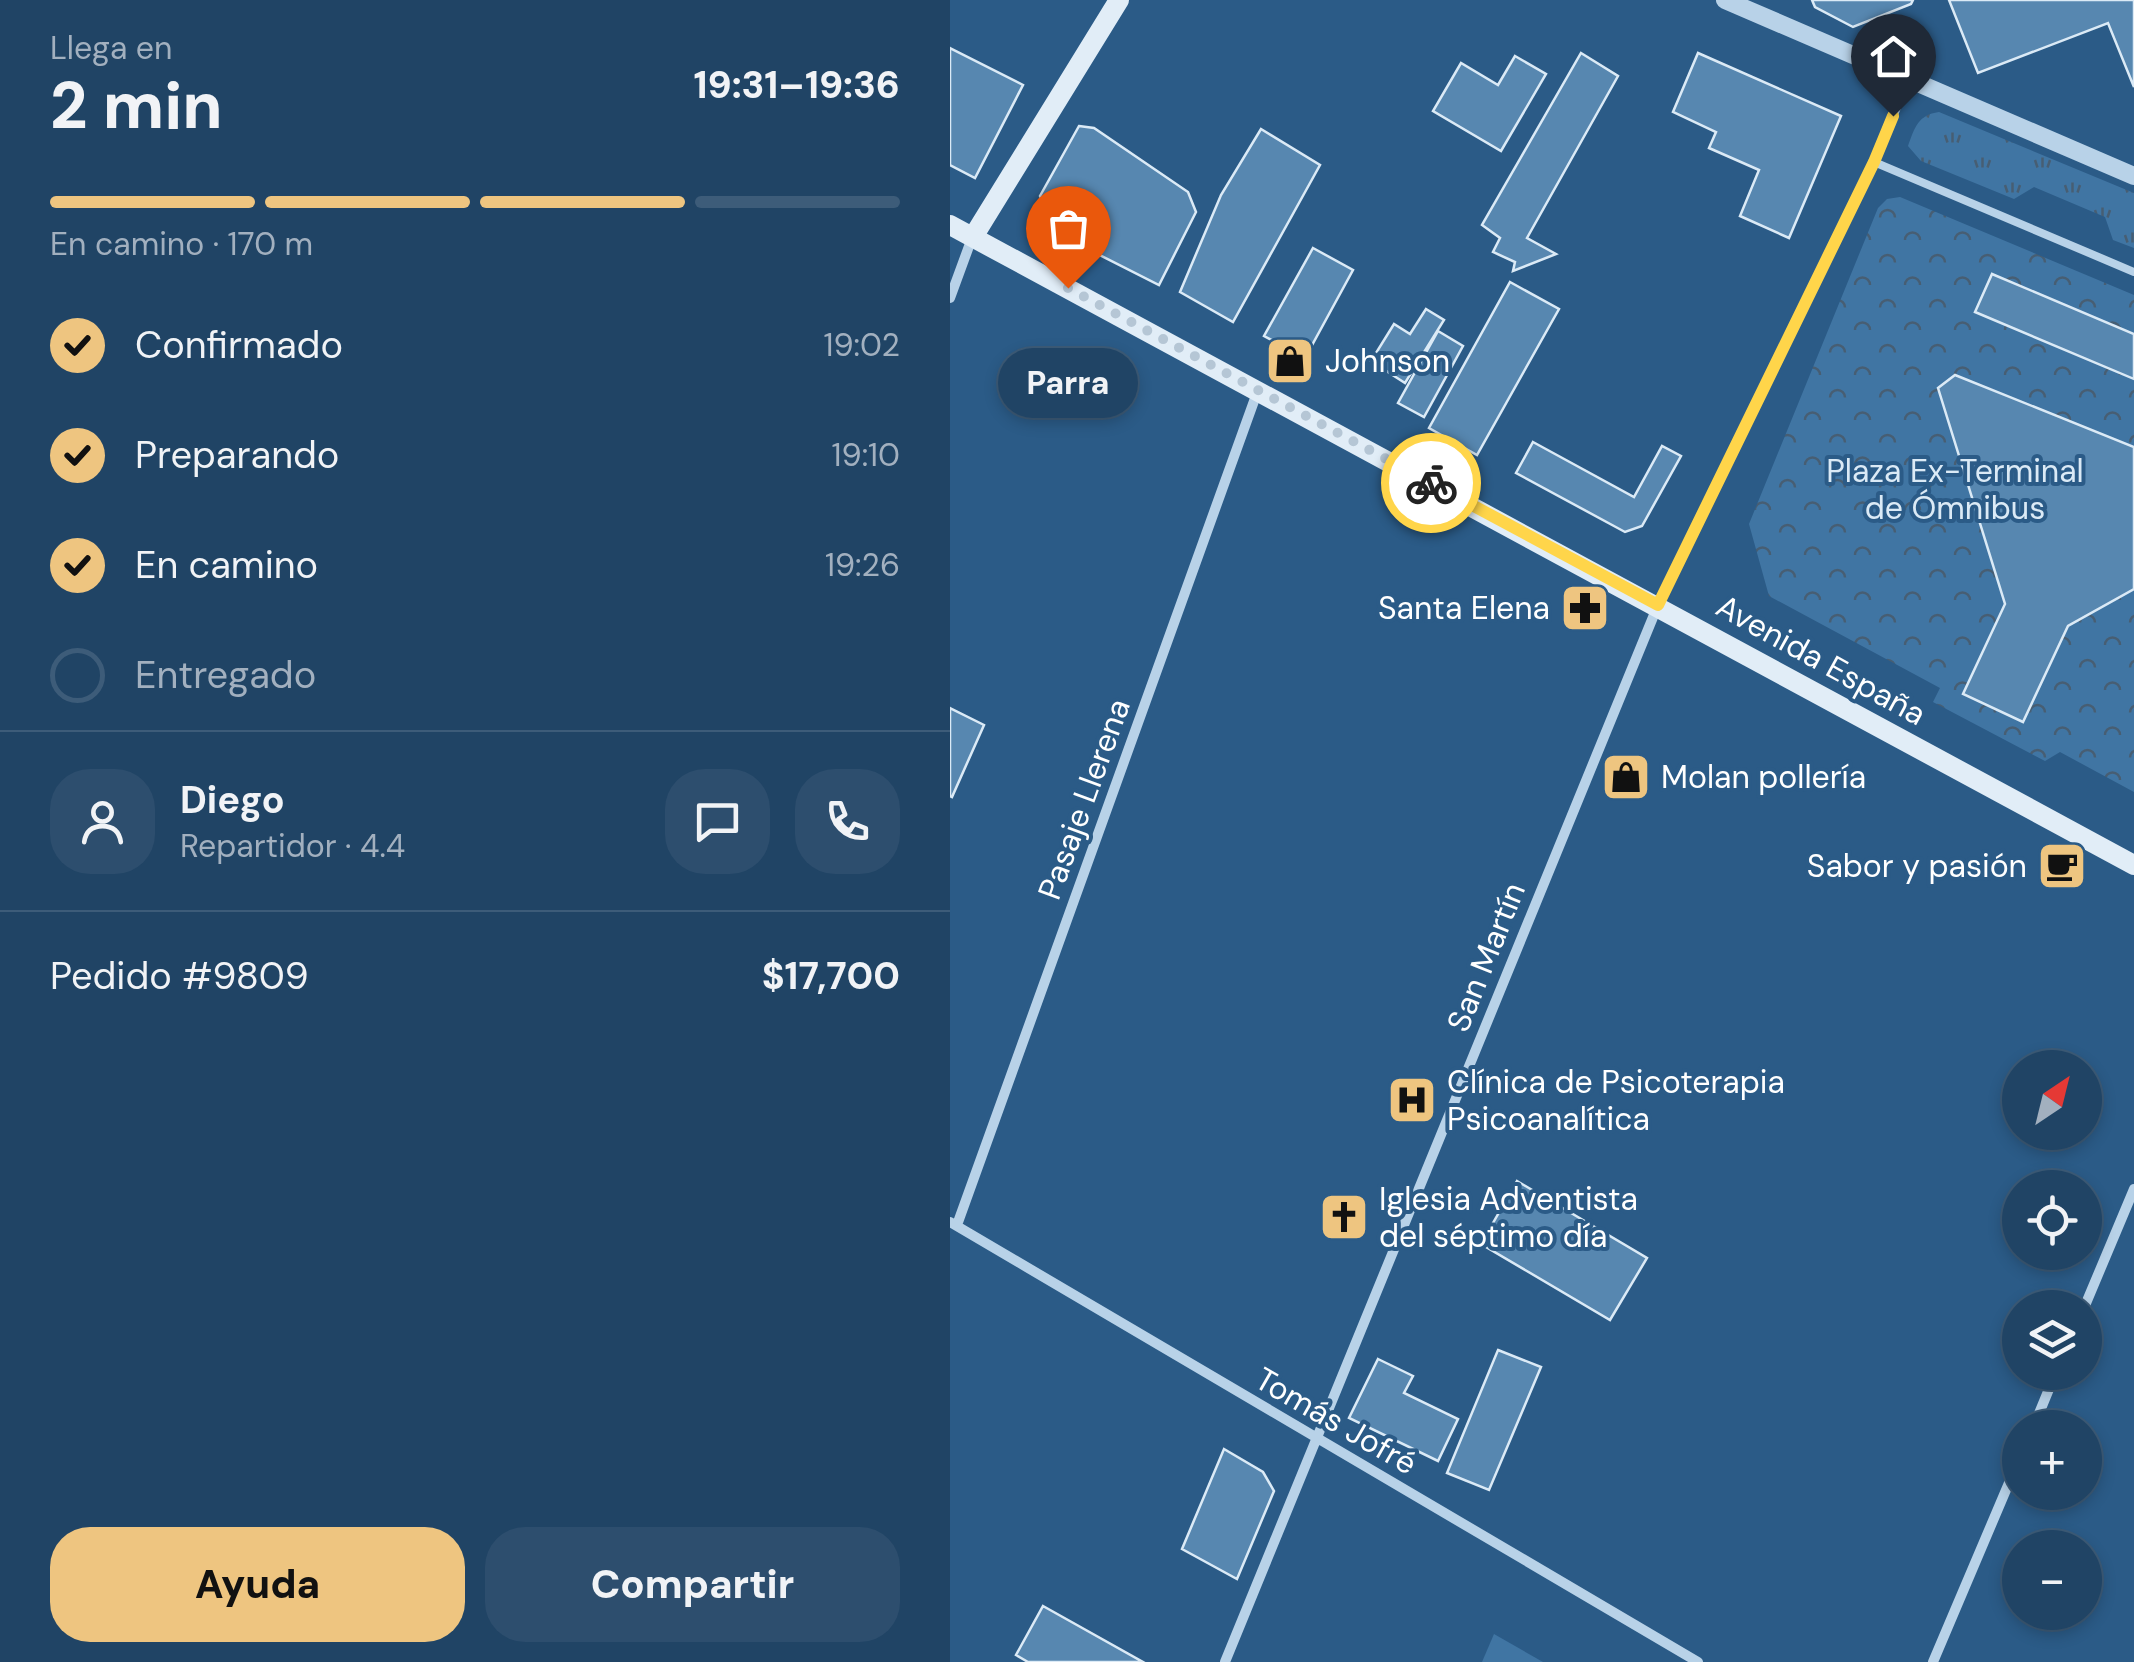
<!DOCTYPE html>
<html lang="es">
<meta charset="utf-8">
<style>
:root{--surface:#204465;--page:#2d4e6e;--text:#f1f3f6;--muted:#a2b0bf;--line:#3d5c79;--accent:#eec580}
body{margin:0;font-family:"DM Sans",sans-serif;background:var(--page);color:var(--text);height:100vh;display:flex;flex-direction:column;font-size:38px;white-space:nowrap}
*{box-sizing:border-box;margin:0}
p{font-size:32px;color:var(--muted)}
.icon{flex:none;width:55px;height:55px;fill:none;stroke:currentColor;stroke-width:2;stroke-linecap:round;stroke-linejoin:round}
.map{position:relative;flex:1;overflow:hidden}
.sheet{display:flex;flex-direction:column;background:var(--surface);width:950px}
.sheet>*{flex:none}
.needle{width:65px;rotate:35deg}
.controls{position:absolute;left:1052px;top:1050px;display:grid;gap:20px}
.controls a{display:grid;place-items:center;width:100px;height:100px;border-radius:50%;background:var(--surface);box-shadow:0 5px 15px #0003,0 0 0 2px var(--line);font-size:50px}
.pin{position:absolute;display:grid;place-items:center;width:85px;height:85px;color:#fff;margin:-102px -42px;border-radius:50% 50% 50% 0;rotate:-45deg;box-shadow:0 0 10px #0007}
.pin .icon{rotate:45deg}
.courier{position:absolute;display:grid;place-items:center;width:100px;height:100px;margin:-50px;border:8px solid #ffd54a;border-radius:50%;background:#fff;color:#222;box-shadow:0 2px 12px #0007}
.bubble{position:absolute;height:70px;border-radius:35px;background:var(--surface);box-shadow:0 5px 15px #0003,0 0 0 2px var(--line);font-size:32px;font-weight:800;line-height:70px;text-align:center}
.headline em{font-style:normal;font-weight:800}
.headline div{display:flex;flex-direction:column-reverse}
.headline{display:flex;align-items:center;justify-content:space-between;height:170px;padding:0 50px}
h1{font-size:65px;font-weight:800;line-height:75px}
.bar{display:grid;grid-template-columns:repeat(4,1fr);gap:15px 10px;align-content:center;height:120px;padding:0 50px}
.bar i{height:12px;border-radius:8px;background:var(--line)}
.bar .active{background:var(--accent)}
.bar p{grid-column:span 4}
.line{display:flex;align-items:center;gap:25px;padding:0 50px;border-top:2px solid var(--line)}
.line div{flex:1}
.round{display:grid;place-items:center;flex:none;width:105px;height:105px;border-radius:40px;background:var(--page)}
ol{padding:0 50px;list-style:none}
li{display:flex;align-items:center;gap:30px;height:110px}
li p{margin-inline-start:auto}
li .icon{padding:10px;border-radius:50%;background:var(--accent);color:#111;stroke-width:4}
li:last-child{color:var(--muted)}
li i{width:55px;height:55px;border:5px solid var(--line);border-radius:50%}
.primary-button{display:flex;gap:20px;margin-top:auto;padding:20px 50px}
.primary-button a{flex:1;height:115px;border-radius:40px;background:var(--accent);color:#111;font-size:40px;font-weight:800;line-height:115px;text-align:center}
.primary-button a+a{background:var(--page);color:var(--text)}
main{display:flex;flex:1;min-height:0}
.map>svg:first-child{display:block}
.grass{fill:url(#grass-tufts)}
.park{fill:url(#park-crowns)}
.pitch{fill:#4075a3}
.building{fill:#5787b0;stroke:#dbeaf6;stroke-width:2.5}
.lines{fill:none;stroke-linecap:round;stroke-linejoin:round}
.service{stroke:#b8d2e8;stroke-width:8}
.minor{stroke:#b8d2e8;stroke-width:10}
.tertiary{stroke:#b8d2e8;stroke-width:18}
.secondary{stroke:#e1edf7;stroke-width:20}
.done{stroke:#b5c6d5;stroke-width:10;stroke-dasharray:0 18}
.route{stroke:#ffd54a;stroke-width:12}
.labels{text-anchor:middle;stroke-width:8;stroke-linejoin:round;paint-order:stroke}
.poi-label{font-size:32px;fill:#fff;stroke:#2b5b87;text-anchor:start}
.park-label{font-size:32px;fill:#dbeaf6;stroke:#2b5b87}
.street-label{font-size:32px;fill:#fff;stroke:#2b5b87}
</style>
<main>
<section class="sheet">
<div class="headline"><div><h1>2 min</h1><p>Llega en</p></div><em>19:31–19:36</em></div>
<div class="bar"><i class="active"></i><i class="active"></i><i class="active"></i><i></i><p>En camino · 170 m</p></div>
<ol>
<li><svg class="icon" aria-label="check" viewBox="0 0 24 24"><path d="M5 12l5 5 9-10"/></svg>Confirmado<p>19:02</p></li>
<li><svg class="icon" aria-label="check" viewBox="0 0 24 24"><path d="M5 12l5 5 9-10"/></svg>Preparando<p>19:10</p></li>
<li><svg class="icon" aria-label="check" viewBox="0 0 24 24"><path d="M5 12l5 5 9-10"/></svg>En camino<p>19:26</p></li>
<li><i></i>Entregado</li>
</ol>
<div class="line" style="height:180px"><a class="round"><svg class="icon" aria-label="person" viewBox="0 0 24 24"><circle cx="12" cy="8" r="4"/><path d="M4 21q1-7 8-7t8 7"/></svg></a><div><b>Diego</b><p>Repartidor · 4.4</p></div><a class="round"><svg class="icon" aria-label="chat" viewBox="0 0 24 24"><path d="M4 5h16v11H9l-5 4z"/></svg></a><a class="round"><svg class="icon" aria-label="phone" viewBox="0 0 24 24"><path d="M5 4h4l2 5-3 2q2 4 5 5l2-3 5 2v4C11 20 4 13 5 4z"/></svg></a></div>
<div class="line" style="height:130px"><div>Pedido #9809</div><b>$17,700</b></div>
<div class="primary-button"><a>Ayuda</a><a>Compartir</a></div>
</section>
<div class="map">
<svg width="1184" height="1662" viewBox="0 0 1184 1662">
<defs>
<pattern id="grass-tufts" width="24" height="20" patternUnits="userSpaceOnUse" patternTransform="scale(2.5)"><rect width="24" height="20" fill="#4075a3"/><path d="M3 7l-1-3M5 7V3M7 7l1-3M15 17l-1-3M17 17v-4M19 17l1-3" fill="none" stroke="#475e73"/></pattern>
<pattern id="park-crowns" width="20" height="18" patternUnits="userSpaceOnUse" patternTransform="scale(2.5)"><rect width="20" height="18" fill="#4075a3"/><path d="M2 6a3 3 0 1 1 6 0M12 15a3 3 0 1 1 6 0" fill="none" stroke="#475e73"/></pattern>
</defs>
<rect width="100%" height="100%" fill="#2b5b87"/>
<path class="grass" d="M989,112L1184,193V248L1163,240L1155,217L1084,187L1064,199L971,161L958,146C965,127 968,115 989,112Z"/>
<path class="park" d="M950,197L1184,295V792L1110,752L1095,761L983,702L990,688L819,596L799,524L928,208L937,199Z"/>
<path class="pitch" d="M544,1634L593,1662H532Z"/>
<path class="building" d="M862,0H963L961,4L903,27L865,7Z
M999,0H1184V87L1158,23L1028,73Z
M0,48L73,85L25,178L0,165Z
M631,53L668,76L577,238L606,254L563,271L565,262L543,252L550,238L532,225Z
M748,53L891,116L839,238L790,216L809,170L759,148L766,132L723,112Z
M565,56L596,74L551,151L483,111L511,63L548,85Z
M129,126L144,128L238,192L246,212L209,285L108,234L90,196Z
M311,129L370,165L283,322L230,292L271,195Z
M363,248L403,270L355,358L314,336Z
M1042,274L1184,334V379L1025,312Z
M560,282L609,309L527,455L479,428Z
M476,309L494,320L455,383L421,361L444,324L460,334Z
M488,331L513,346L474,417L448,403Z
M1005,375L1184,447V589L1118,626L1073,722L1013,694L1055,604L988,388Z
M583,442L684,497L712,446L731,456L692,526L675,532L566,473Z
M0,708L34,725L2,797L0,796Z
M567,1181L697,1258L660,1320L531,1244Z
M548,1350L591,1367L539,1490L497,1473Z
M428,1359L463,1376L454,1393L508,1419L488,1461L399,1418Z
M274,1449L313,1472L324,1491L287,1579L232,1549Z
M93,1606L193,1662H78L66,1655Z"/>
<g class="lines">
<path class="service" d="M924,162L1184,272"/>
<path class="minor" d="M0,298L22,238
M0,1222L748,1662
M7,1225L308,390
M1134,1308L1184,1189
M1083,1428L1106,1372
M275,1662L708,605L924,162L957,80
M983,1662L1070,1457"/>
<path class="tertiary" d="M775,0L1184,176"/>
<path class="secondary" d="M0,225L1184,865
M23,237L169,0"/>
</g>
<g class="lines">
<path class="done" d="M118,288L481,483"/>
<path class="route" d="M481,483L708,605L924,162L943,116"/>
</g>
<defs>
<g id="shop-square" transform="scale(2.5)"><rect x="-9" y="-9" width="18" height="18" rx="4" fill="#eec580" stroke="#2b5b87"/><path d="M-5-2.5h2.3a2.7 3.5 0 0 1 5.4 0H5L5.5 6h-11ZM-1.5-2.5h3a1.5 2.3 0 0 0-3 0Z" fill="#111"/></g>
<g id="pharmacy-square" transform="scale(2.5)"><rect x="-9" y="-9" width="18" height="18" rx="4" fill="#eec580" stroke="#2b5b87"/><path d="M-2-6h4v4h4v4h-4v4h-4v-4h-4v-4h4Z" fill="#111"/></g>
<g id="cafe-square" transform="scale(2.5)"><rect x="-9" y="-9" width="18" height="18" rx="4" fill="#eec580" stroke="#2b5b87"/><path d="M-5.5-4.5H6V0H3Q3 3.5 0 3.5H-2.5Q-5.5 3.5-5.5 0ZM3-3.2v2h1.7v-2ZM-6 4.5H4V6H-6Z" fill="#111"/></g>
<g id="hospital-square" transform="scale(2.5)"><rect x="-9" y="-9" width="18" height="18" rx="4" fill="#eec580" stroke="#2b5b87"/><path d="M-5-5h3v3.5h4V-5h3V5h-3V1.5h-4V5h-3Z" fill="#111"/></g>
<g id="church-square" transform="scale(2.5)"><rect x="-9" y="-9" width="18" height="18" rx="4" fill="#eec580" stroke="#2b5b87"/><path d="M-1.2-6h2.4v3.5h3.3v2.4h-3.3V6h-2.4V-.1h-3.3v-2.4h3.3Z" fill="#111"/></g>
</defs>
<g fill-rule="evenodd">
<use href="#shop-square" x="340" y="361"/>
<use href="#pharmacy-square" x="635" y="608"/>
<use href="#shop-square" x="676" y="777"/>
<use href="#cafe-square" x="1112" y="866"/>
<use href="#hospital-square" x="462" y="1100"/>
<use href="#church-square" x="394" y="1217"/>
</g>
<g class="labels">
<g class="poi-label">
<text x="375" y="372">Johnson</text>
<text x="600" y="619" text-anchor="end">Santa Elena</text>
<text x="711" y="788">Molan pollería</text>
<text x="1077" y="877" text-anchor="end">Sabor y pasión</text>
<text x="497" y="1093">Clínica de Psicoterapia<tspan x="497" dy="37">Psicoanalítica</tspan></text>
<text x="429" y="1210">Iglesia Adventista<tspan x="429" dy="37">del séptimo día</tspan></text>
</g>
<g class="park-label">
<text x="1005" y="482">Plaza Ex-Terminal<tspan x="1005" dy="37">de Ómnibus</tspan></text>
</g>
<g class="street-label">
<text transform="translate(871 660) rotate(29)" y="11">Avenida España</text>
<text transform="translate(134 799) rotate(-70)" y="11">Pasaje Llerena</text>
<text transform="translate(536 957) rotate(-68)" y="11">San Martín</text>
<text transform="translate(386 1421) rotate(30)" y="11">Tomás Jofré</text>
</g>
</g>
</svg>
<div class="controls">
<a><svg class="needle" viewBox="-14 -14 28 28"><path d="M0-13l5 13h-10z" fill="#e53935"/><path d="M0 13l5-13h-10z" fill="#a2b0bf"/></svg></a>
<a><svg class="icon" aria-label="locate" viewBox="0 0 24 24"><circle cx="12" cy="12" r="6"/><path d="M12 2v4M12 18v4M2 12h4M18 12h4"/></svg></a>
<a><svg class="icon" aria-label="layers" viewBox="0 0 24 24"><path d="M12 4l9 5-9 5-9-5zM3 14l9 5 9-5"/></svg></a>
<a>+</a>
<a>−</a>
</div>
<div class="pin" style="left:118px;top:288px;background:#ea580c"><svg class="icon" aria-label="bag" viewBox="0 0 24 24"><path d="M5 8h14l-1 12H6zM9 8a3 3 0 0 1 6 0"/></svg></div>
<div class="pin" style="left:943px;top:116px;background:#1f2937"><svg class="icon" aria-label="home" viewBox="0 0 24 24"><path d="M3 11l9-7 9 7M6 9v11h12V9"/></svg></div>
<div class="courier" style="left:481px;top:483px"><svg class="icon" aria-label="bike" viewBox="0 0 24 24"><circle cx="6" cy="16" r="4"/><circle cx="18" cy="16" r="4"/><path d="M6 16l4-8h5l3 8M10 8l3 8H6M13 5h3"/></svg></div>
<div class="bubble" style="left:48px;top:348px;width:140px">Parra</div>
</div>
</main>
